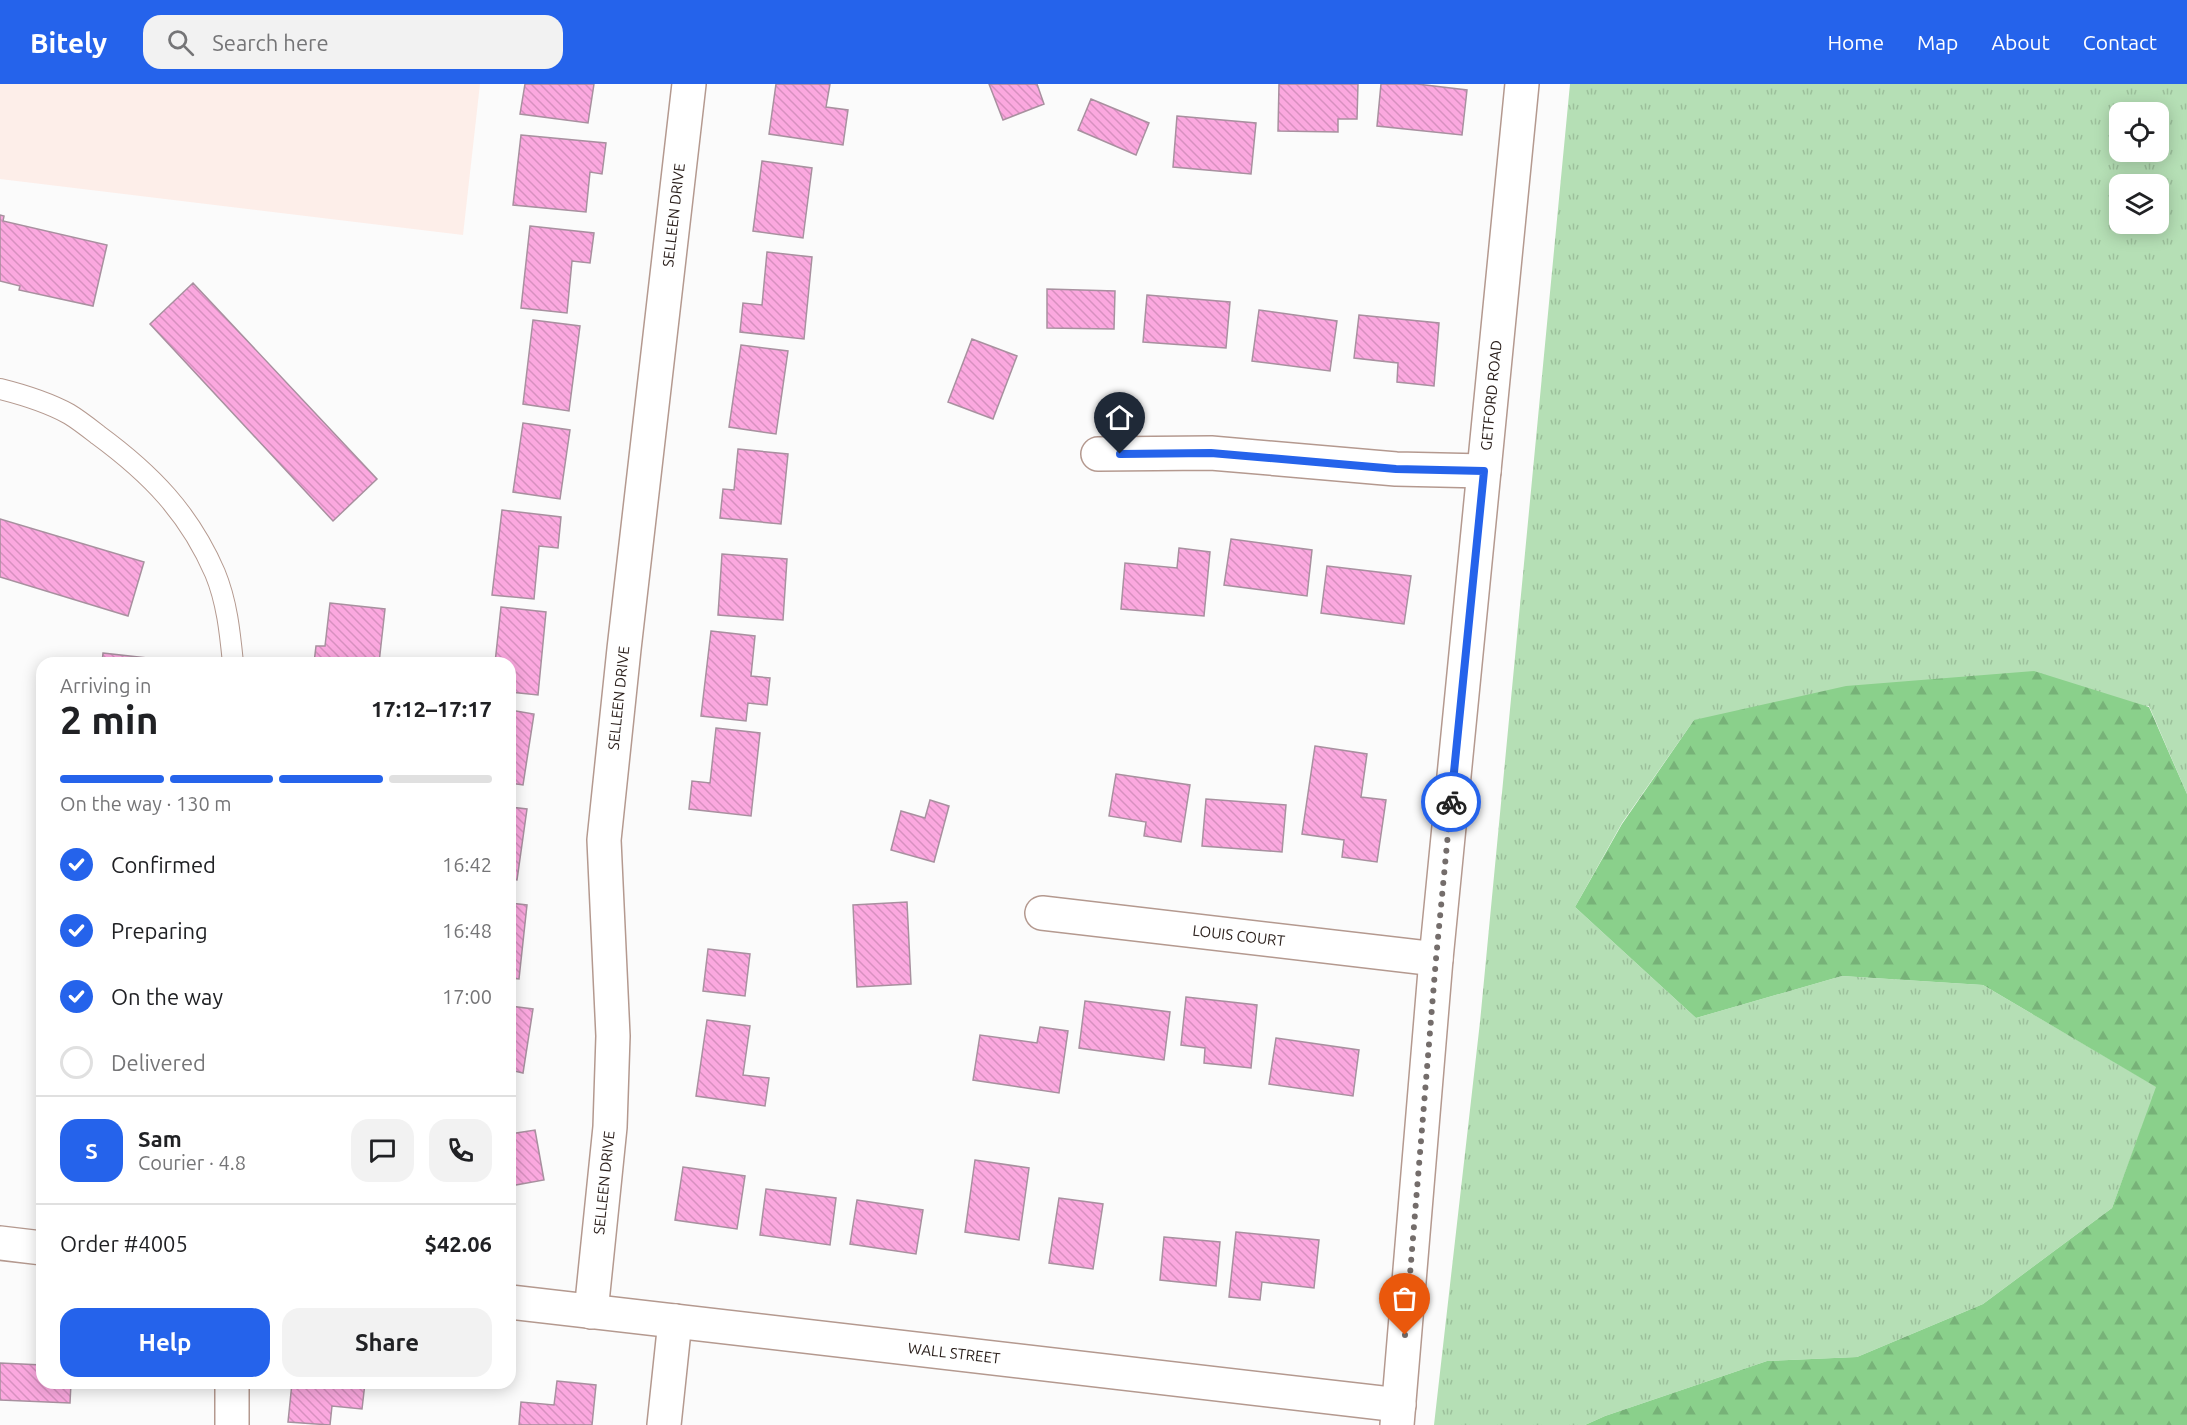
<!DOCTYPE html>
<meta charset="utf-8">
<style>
:root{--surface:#fff;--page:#f2f2f2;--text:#202124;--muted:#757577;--line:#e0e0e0;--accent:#2563eb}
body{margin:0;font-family:Ubuntu,sans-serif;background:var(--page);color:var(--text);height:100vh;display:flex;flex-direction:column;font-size:22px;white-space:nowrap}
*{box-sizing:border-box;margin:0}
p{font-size:20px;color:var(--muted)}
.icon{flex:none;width:33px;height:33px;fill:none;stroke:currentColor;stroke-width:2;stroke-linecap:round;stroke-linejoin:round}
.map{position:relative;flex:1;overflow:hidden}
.drawer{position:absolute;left:36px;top:573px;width:480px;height:732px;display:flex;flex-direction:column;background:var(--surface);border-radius:18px;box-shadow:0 3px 15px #0003}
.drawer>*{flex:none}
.tools{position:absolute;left:2109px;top:18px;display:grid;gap:12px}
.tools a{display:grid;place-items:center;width:60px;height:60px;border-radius:12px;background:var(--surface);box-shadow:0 3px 15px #0003;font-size:30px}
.pin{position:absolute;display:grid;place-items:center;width:51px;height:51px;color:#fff;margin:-62px -26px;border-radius:50% 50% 50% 0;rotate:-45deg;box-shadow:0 0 6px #0007}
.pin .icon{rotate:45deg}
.courier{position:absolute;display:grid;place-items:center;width:60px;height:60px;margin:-30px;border:4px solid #2563eb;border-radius:50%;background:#fff;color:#222;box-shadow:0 2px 8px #0007}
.headline em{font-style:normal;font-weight:700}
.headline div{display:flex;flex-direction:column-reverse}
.headline{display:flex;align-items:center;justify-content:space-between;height:102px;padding:0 24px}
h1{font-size:39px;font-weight:700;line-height:45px}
.bar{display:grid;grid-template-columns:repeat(4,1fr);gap:9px 6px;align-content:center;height:72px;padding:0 24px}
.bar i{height:8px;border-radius:4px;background:var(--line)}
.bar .selected{background:var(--accent)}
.bar p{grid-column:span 4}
.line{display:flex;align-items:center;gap:15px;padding:0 24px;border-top:2px solid var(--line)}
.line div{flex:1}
.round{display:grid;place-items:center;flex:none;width:63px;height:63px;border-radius:18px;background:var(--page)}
ol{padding:0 24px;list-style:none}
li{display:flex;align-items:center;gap:18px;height:66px}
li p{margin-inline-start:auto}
li .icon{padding:6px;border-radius:50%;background:var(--accent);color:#fff;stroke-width:4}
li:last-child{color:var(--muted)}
li i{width:33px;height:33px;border:3px solid var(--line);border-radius:50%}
.primary-button{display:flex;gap:12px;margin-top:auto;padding:12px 24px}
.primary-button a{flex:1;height:69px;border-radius:18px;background:var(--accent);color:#fff;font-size:24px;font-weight:700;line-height:69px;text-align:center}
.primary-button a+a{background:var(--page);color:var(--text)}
header{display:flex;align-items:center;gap:36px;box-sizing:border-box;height:84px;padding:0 30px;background:var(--accent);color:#fff}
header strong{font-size:28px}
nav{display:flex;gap:33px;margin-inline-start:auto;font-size:21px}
.search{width:420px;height:54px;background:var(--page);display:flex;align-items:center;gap:15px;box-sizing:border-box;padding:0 21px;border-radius:18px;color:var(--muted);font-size:22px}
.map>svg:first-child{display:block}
.built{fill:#fdeee9}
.grass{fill:url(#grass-tufts);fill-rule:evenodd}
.forest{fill:url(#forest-firs)}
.building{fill:url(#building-back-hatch);stroke:#a8909f;stroke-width:1.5}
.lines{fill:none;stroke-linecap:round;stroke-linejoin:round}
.lane-casing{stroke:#b4998f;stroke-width:22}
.street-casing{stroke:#b4998f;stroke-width:36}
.secondary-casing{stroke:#b4998f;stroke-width:36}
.lane{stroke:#fff;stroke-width:20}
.street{stroke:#fff;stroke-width:33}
.secondary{stroke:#fff;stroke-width:33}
.done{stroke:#746d6b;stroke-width:6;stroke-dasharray:0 10.8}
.route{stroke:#2563eb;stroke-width:8}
.labels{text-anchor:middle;stroke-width:5;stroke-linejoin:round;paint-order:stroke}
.street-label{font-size:15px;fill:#2c211d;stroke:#fff}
</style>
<header>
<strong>Bitely</strong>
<div class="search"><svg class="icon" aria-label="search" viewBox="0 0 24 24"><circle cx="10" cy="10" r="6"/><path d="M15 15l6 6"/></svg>Search here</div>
<nav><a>Home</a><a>Map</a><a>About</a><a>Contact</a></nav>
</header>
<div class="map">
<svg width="2187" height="1341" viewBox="0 0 2187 1341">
<defs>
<pattern id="grass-tufts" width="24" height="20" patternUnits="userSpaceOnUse" patternTransform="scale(1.5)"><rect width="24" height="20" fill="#b5dfb5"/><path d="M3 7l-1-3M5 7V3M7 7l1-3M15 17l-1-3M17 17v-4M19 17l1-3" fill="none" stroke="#9cbf9b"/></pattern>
<pattern id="forest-firs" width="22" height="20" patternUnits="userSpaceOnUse" patternTransform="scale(1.5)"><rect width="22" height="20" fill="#8ad08b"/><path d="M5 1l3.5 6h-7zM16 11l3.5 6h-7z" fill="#77b278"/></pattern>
<pattern id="building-back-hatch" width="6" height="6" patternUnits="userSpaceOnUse" patternTransform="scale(1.5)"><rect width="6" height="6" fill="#fba8df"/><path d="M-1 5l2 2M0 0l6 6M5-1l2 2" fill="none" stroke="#d790bf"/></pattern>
</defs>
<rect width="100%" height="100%" fill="#fbfbfb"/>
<path class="built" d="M0,0H480L463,151L0,95Z"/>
<path class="grass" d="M1570,0H2187V710L2149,622L1694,636L1622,739L1575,823L1696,934L1842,892L1983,901L2157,1003L2112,1124L1983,1220L1857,1273L1767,1277L1605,1332L1585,1341H1434L1480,938ZM2120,28H2158V68H2120ZM2120,100H2158V140H2120Z"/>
<path class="forest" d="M2034,587L2149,623L2187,710V1341H1585L1605,1332L1767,1277L1857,1273L1983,1220L2112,1124L2156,1003L1983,901L1842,892L1696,934L1575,823L1622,740L1694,636L1846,602Z"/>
<path class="building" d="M525,0H594L588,39L520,30Z
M776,0H830L826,23L848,26L843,61L769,50Z
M989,0H1037L1044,20L1003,36Z
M1279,0H1358L1357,35H1338V48L1278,47Z
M1381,0H1417L1467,6L1462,51L1377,42Z
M1091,15L1149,39L1136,71L1078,46Z
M1177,32L1256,39L1251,90L1173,83Z
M521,51L606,59L602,90L590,88L586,128L513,121Z
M762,77L812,84L803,154L753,147Z
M0,131L4,132L3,137L107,161L93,222L19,206L20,202L0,197Z
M530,142L594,149L590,179L572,177L567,229L521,224Z
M767,168L812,173L804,255L740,248L743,219L762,221Z
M193,199L377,395L333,437L150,240Z
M1047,205L1115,207L1114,245L1047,244Z
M1147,211L1230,218L1226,264L1143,258Z
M1259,226L1337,237L1330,287L1252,277Z
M1359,231L1439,239L1434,302L1397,298L1398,279L1354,274Z
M533,236L580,242L569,327L523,320Z
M972,255L1017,272L993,335L948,318Z
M741,261L788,267L776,350L729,343Z
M523,339L570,346L560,415L513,408Z
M738,365L788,370L781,440L720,434L723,405L734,406Z
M502,426L561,433L558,464L539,462L534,515L492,511Z
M0,435L144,478L128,532L0,493Z
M1231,455L1312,466L1307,512L1224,501Z
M1179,464L1210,468L1204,532L1121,525L1125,479L1177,484Z
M722,470L787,475L783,536L718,531Z
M1327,482L1411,492L1404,540L1321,529Z
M330,519L385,525L379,579H314L316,562H325Z
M501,523L546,528L538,611L510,608V579H495Z
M711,547L755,552L751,592L770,594L767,621L748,619L746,637L701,632Z
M103,569L165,576V579H102Z
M510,626L534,630L523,701L510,699Z
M716,644L760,649L751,732L689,725L692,697L710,699Z
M1315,662L1367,670L1361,713L1386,716L1377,778L1342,773L1344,756L1302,750Z
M1116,690L1190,701L1181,758L1144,752L1146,738L1109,732Z
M1206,715L1286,721L1282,768L1202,762Z
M930,716L949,722L934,778L891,766L901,727L925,734Z
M510,723L527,725L517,796L510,795Z
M907,818L911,900L857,903L853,821Z
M510,819L527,821L519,895L510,894Z
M708,865L750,870L745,912L703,907Z
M1186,913L1257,921L1251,984L1204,979L1205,964L1181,961Z
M1085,917L1170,928L1164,976L1079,964Z
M510,922L533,925L523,989L510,986Z
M707,936L750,942L743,991L769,994L765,1022L696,1012Z
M1040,943L1068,947L1059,1009L973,996L980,951L1037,959Z
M1276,954L1359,966L1353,1012L1269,1000Z
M535,1046L544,1096L510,1102V1050Z
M975,1076L1029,1084L1019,1156L965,1148Z
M683,1083L745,1092L737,1145L675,1136Z
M766,1105L836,1114L830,1161L760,1151Z
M1059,1114L1103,1120L1093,1185L1049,1179Z
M857,1116L923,1126L916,1170L850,1160Z
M1236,1148L1319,1156L1314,1204L1262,1198L1260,1216L1229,1213Z
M1164,1153L1220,1158L1216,1202L1160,1196Z
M0,1279L42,1281V1299H71L70,1319L0,1316Z
M557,1297L596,1301L592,1341H519L521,1318L554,1321Z
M292,1299H365L362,1325L332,1322L330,1341L288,1338Z"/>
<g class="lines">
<g class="lane-casing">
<path id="lane" d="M0,305C24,311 47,318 69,330C79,336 89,344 98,351C151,390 189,429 215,489C227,518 230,549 233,579"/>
</g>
<g class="street-casing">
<g id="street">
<path d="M1098,370L1211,369L1396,385L1484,387"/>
<path id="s1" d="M1042,829L1436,875"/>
<path d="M0,1159L42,1164"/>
<path id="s2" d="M510,1218L1399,1321"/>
<path id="s3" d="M591,1228L610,1043L613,952L604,756L624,565L689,0"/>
<path d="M232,1299V1341"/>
<path d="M664,1341L675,1237"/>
</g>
</g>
<g class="secondary-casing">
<g id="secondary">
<path id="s4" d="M1397,1341L1436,875L1522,0"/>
</g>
</g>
<use href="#lane" class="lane"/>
<use href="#street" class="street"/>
<use href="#secondary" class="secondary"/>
</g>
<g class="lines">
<path class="done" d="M1405,1251L1436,875L1451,718"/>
<path class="route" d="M1120,370L1211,369L1396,385L1484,387L1451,718"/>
</g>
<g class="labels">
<g class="street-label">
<text dy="5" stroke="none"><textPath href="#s3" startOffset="1102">SELLEEN DRIVE</textPath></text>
<text dy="5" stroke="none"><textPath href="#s4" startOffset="1034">GETFORD ROAD</textPath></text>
<text dy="5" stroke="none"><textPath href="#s3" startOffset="616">SELLEEN DRIVE</textPath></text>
<text dy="5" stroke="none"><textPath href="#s1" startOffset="198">LOUIS COURT</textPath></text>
<text dy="5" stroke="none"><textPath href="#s3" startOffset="130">SELLEEN DRIVE</textPath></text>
<text dy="5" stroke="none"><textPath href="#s2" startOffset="447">WALL STREET</textPath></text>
</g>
</g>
</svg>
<div class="tools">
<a><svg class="icon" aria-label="locate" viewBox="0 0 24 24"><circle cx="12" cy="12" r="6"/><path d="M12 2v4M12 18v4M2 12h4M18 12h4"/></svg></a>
<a><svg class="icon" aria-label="layers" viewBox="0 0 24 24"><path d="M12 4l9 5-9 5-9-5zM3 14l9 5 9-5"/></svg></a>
</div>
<div class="pin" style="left:1405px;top:1251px;background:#ea580c"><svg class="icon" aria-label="bag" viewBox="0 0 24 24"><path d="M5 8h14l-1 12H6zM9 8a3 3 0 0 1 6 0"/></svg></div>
<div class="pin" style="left:1120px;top:370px;background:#1f2937"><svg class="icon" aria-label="home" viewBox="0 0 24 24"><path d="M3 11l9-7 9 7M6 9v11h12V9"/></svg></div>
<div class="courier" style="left:1451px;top:718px"><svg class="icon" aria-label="bike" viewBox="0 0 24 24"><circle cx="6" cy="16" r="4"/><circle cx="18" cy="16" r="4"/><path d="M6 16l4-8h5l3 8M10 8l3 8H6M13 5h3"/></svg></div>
<section class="drawer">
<div class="headline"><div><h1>2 min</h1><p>Arriving in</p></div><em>17:12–17:17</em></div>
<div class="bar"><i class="selected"></i><i class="selected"></i><i class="selected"></i><i></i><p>On the way · 130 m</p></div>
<ol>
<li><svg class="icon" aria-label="check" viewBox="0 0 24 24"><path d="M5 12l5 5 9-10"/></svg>Confirmed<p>16:42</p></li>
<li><svg class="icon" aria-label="check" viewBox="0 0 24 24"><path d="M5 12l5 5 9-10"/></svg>Preparing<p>16:48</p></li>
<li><svg class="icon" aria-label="check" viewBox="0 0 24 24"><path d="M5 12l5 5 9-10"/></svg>On the way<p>17:00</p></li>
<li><i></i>Delivered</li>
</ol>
<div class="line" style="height:108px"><b class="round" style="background:var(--accent);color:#fff">S</b><div><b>Sam</b><p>Courier · 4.8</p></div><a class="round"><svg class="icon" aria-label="chat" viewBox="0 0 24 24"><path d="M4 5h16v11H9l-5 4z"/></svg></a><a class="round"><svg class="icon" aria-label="phone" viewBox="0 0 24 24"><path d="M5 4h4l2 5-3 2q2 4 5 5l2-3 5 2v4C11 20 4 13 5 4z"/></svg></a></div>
<div class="line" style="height:78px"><div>Order #4005</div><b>$42.06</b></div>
<div class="primary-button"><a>Help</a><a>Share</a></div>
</section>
</div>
